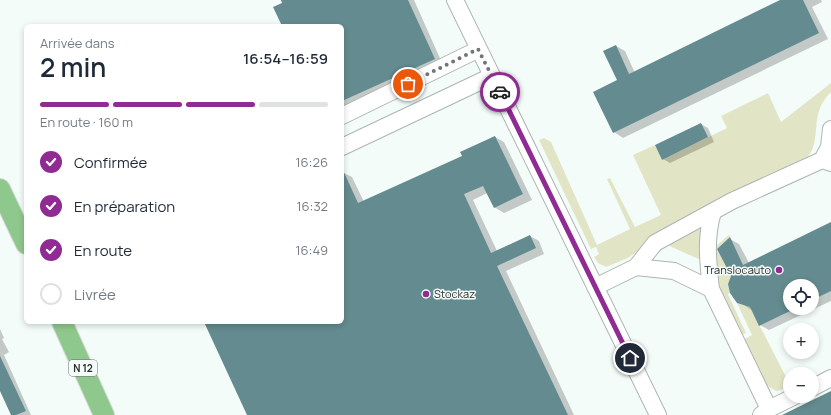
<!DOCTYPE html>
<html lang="fr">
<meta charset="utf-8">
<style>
:root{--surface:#fff;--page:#f2f2f3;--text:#1f2937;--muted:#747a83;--line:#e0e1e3;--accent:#8f2b92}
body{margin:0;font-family:Manrope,sans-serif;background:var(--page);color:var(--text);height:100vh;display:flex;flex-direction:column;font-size:15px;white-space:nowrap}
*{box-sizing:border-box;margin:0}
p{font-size:13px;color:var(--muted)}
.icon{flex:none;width:22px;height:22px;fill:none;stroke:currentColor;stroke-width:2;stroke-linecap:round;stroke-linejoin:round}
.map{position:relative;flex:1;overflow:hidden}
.side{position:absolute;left:24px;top:24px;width:320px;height:300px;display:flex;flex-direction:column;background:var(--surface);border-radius:6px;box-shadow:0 2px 6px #0003}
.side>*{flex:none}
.controls{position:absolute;left:783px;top:279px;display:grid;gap:8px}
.controls a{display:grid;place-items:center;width:36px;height:36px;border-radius:50%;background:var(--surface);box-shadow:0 2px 6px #0003;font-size:20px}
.pin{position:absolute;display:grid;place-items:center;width:34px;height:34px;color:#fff;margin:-17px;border:2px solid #fff;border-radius:50%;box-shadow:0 1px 4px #0007}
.courier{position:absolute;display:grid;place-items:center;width:40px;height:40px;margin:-20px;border:3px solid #8f2b92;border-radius:50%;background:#fff;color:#222;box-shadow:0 1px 5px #0007}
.head em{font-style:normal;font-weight:600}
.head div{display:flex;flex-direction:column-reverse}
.head{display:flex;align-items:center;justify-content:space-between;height:68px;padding:0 16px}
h1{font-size:26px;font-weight:600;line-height:30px}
.bar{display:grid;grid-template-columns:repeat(4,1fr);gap:6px 4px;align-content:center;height:48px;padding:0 16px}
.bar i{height:5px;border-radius:3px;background:var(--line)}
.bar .selected{background:var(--accent)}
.bar p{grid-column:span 4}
ol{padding:0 16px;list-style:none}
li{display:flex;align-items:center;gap:12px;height:44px}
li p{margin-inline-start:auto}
li .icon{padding:4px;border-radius:50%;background:var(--accent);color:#fff;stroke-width:4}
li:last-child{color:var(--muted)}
li i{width:22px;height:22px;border:2px solid var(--line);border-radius:50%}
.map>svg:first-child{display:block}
.green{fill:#e2e5c5}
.shadow{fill:#0003;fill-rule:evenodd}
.building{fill:#648b8f}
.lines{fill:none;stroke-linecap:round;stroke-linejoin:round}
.minor-casing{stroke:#adb5b2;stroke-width:18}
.major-casing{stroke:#d9d9d9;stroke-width:22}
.minor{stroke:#fff;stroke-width:16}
.major{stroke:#8fc88c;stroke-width:20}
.done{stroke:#717674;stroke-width:4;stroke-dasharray:0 7.2}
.route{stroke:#8f2b92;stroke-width:5}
.poi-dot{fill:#8f2b92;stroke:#f3fcf9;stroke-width:1.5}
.labels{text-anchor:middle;stroke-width:3;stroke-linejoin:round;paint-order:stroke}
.shield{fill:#f3fcf9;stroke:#676c6a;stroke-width:1}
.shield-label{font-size:10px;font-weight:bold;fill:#2b2e2d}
.poi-label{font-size:11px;fill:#2b2e2d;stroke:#f3fcf9;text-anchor:end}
</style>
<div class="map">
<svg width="831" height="415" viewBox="0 0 831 415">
<rect width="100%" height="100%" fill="#f3fcf9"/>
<path class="green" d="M831,83V92C807,115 824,140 806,159L660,235L628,258L606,267L598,263L594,257L599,254L596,247L591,249L539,140L544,138L551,142L597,245L630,229L607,179L610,178L635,227L661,215L633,155L655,145L662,160L727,128L721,116L768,93L781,122Z
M702,222L701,260L667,245Z
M729,235L730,237L717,249L731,276L728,284L730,293L728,294L746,333L741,335L718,285L716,246Z
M737,303L750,307L787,379C789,387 783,390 776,391L766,385L743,340L752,335Z"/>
<path class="shadow" d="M282,0H414L443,65L342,110V26H284Z
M782,0H821L822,2L812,7L828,39L623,138L614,132L618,81L616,46L625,51L635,73Z
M701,124L708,128L714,142L670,163L663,159Z
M495,137L504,142L532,200L504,213L494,207L487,193L473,200L497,251L530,236L539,241L544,254L506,271L574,415H248L205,322H342V172L352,177L364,202L463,157Z
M831,223V301L769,330L760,325L753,311L733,298L732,276L719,249L730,239L739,244L749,263ZM790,286H812V308H790Z
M0,329L4,338L2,339L9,352L4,355L31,415H13L0,388Z"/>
<path class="building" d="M281,0H408L435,59L342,101V26H282L273,7L282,3Z
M780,0H803L819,33L613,133L593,92L617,80L603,51L616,45L629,74Z
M701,123L708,137L662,160L655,145Z
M495,136L523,194L494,208L483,186L464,194L491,253L530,235L536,248L497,266L568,415H247L204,322H342V168L358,203L462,156L460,152Z
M831,222V291L812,300V286H790V311L759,326L750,307L737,303L730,293L728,284L731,276L717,249L730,237L743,265Z
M0,356L26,411L16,415H11L0,391Z
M831,391V415H782Z"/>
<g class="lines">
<g class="minor-casing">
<path id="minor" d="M455,0L658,415
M342,116L479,49
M342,147L492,76
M822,160L829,147L831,129
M636,267L674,271L711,289L769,409L761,415
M595,287L636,267L655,243L732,201L822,160L831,163
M711,289C708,262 705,238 713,212
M812,388L831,378
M769,409L795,396"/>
</g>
<g class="major-casing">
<path id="major" d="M0,189L26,244
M62,322L104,415"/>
</g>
<use href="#minor" class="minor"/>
<use href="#major" class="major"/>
</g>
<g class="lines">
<path class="done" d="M408,84L478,49L500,92"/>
<path class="route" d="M500,92L630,358"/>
</g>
<g class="poi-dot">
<circle cx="779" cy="270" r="4"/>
<circle cx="426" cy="294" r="4"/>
</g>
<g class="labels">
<rect class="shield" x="69" y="360" width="28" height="16" rx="3"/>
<g class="shield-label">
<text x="83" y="372">N 12</text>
</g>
<g class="poi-label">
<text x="771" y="274">Translocauto</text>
<text x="434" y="298" text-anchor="start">Stockaz</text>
</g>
</g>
</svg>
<div class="controls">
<a><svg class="icon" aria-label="locate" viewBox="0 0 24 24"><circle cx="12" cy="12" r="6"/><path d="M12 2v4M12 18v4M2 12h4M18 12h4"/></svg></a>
<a>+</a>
<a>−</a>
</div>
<div class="pin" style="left:408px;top:84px;background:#ea580c"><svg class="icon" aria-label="bag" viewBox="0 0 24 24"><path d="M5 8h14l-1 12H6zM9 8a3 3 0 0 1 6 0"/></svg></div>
<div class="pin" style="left:630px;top:358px;background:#1f2937"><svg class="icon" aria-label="home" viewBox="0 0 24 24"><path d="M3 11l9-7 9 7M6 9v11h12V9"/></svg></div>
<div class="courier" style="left:500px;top:92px"><svg class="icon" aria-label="car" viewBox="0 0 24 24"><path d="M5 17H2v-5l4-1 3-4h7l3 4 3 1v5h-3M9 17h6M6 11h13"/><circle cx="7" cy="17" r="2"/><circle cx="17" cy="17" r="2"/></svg></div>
<section class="side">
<div class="head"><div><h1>2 min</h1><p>Arrivée dans</p></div><em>16:54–16:59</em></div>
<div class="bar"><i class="selected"></i><i class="selected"></i><i class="selected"></i><i></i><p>En route · 160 m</p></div>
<ol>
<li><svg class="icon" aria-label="check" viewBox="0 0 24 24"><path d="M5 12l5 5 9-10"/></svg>Confirmée<p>16:26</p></li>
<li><svg class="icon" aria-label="check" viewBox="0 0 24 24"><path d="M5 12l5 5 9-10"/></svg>En préparation<p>16:32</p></li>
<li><svg class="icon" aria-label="check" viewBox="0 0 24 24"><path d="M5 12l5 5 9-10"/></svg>En route<p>16:49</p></li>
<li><i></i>Livrée</li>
</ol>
</section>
</div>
